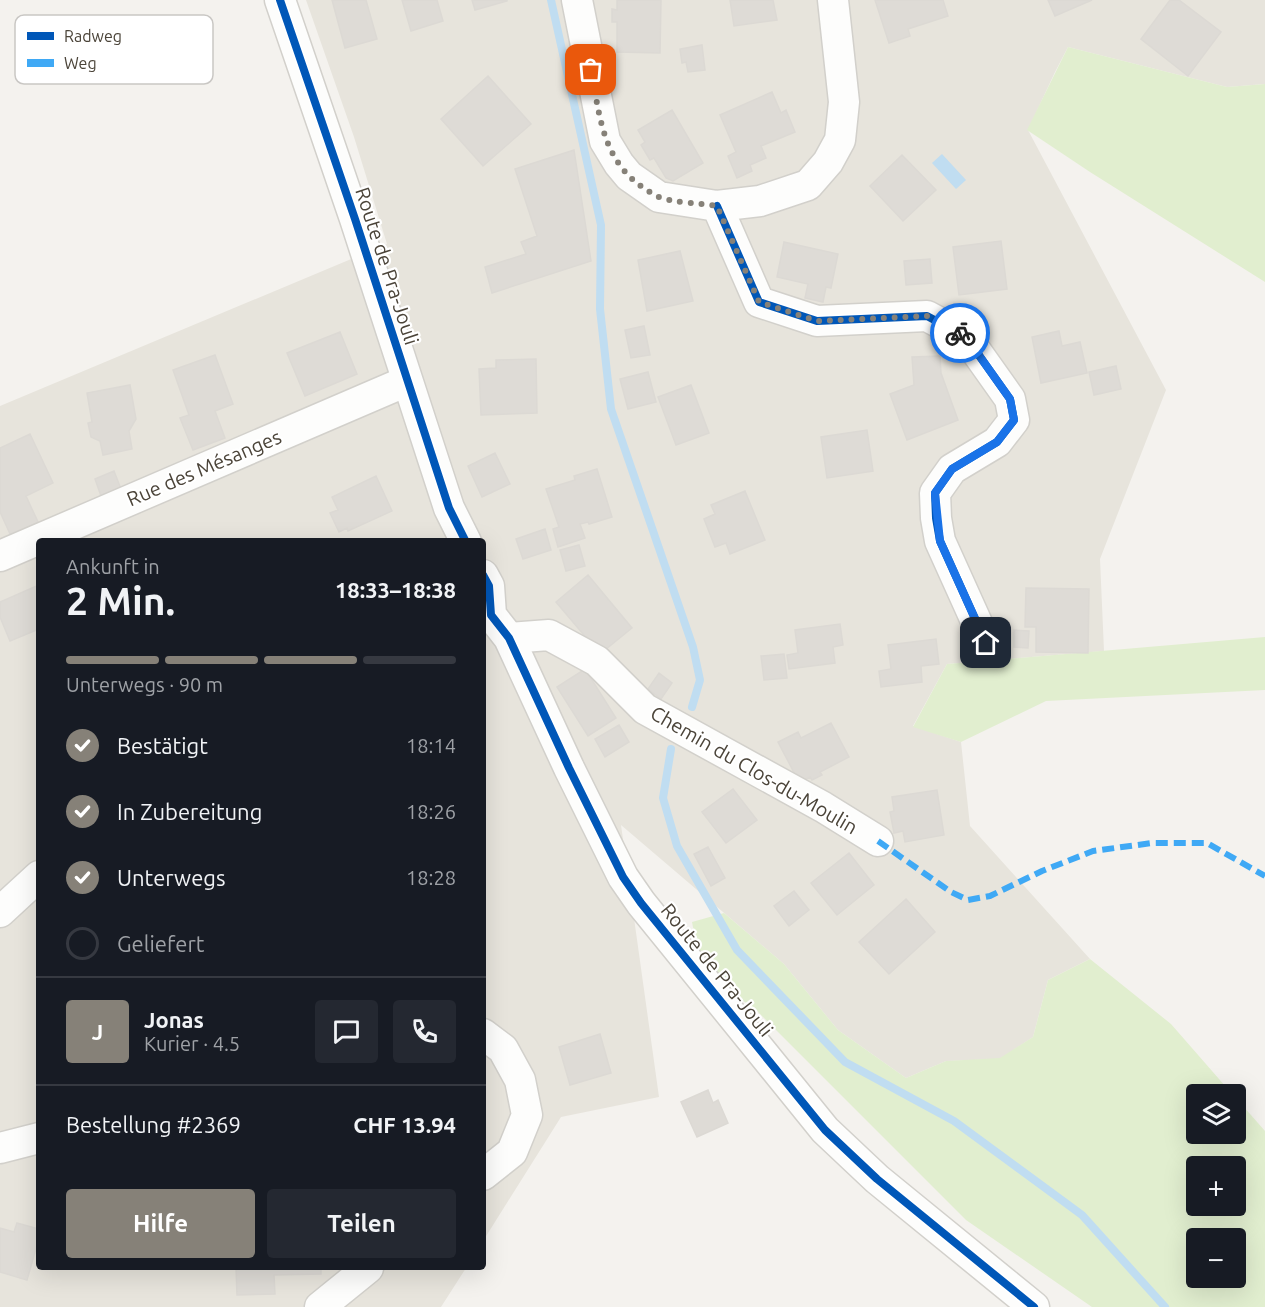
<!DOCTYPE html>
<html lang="de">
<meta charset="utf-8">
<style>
:root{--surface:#171b24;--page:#242831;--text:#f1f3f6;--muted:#9ea1a6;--line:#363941;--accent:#868178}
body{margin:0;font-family:Ubuntu,sans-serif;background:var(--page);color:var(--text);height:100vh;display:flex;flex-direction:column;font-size:22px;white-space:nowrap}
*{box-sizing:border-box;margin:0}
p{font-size:20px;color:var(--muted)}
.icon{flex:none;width:33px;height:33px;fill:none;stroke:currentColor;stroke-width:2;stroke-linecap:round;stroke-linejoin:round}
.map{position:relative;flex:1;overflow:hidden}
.sheet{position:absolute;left:36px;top:538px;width:450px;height:732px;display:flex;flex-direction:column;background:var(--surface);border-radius:6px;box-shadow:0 6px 24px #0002}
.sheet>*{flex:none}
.buttons{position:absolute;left:1186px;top:1084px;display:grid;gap:12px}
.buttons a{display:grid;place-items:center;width:60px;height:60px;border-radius:6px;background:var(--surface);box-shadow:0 6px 24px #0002;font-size:30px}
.pin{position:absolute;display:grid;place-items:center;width:51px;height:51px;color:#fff;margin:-26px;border-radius:12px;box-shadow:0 3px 9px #0006}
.courier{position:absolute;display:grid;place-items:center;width:60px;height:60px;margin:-30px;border:4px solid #1a73e8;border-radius:50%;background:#fff;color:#222;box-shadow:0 2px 8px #0007}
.overview em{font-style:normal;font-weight:600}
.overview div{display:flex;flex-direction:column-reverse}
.overview{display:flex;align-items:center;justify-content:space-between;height:102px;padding:0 30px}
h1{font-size:39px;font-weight:600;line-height:45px}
.bar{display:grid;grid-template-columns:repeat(4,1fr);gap:9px 6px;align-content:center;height:72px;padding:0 30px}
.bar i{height:8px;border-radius:4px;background:var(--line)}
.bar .current{background:var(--accent)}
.bar p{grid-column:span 4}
.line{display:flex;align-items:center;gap:15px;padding:0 30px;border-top:2px solid var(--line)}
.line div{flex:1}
.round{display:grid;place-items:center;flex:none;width:63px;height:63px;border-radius:6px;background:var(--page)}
ol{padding:0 30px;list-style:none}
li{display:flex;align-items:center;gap:18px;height:66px}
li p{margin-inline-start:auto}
li .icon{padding:6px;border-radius:50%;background:var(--accent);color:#fff;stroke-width:4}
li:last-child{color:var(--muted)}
li i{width:33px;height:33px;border:3px solid var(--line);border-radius:50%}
.action{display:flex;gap:12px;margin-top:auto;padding:12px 30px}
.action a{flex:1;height:69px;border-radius:6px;background:var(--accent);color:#fff;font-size:24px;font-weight:600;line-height:69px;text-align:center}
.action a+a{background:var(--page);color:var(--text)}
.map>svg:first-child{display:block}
.residential{fill:#e7e4dc}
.green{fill:#e1eecf;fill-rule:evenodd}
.water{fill:#c0ddf1}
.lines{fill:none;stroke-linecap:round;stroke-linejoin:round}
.stream{stroke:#c0ddf1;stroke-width:8}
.building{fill:#dedbd6;stroke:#dcd9d4;stroke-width:1.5}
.street-casing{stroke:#d2d0cb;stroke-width:33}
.street{stroke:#fdfdfc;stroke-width:30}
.quiet{stroke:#3fa9f5;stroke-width:6;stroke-dasharray:12 6;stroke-linecap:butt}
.cycleway-casing{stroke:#fff;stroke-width:11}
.cycleway{stroke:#0057b8;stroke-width:8}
.done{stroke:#868178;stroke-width:6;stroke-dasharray:0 10.8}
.route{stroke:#1a73e8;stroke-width:8}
.labels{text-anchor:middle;stroke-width:4.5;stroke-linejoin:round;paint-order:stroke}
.street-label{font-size:20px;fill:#4b4439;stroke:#fff}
.key{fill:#fff;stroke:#c9c7c4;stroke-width:1.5}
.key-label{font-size:16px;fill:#4b4439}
</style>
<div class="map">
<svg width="1265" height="1307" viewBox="0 0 1265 1307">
<rect width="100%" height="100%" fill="#f4f2ee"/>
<path class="residential" d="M306,0H1265V84L1227,87L1068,47L1055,72L1028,130L1166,390L1100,559L1104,651L947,664L913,726L961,742L970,826L1090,959L1048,980L1033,1037L1000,1059L946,1061L906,1078L838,1030L784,964L621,825L659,1097L561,1117L483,1241V542H39V1268H466L441,1307H0V406L387,244L354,137Z"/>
<path class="green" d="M1068,47L1227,87L1265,84V282L1090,172L1027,130Z
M1265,637V690L1046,701L961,742L913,727L947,664Z
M724,913L784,964L838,1030L906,1078L946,1061L1000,1058L1033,1037L1048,980L1090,959L1171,1024L1233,1095H1197V1134H1236V1098L1265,1131V1307H1092L966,1220L752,1006L703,979L692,922ZM1197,1167H1236V1206H1197ZM1197,1239H1236V1278H1197Z"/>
<path class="water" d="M942,154L966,180L956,189L932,163Z"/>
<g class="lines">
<path class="stream" d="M551,0L601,225L600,309L611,409L693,647L700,680L692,707
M671,749L663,798L677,846L737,950L845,1062L954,1121L1082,1215L1165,1307"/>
</g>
<path class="building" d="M332,0H366L377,39L345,48Z
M402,0H437L443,21L411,31Z
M472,0H507V1L475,10Z
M617,0H661L660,53L617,52V22H612V9L617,10Z
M730,0H773L777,20L734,26Z
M875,0H943L948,16L908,29L910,36L889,43Z
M1048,0H1092L1055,16Z
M1170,0H1179L1221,32L1188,76L1141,39Z
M702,45L705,70L688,72L686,62L682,63L680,49Z
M488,76L531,124L483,166L441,119Z
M772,92L781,113L786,110L795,132L761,146L766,158L750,165L752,171L737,178L728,156L736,152L720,115Z
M672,110L703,163L673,181L666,178L654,158L650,160L641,145L645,142L638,130Z
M574,150L591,261L492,293L485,267L526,254L521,242L537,236L515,169Z
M902,155L936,190L903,221L870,186Z
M1001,241L1007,289L959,295L953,247Z
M784,242L838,254L831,288L826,287L823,302L805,298L808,284L777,277Z
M680,251L693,301L647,311L638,260Z
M930,259L932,283L906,285L904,261Z
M644,326L650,355L631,358L625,330Z
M1059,331L1062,346L1080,342L1087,373L1041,383L1032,337Z
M340,332L357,374L305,396L287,353Z
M215,355L233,404L215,411L225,438L193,450L180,418L189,415L173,370Z
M940,356L941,373L958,420L907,440L890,394L914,385L912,357Z
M536,359L537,413L481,415L479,369L496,368V360Z
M1116,366L1121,389L1094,395L1089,372Z
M648,372L656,402L628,409L620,379Z
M130,385L136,419L129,431L132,449L103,455L100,441L91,437L88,423L92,422L87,393Z
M691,385L709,433L676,445L658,397Z
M867,430L873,471L827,478L821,437Z
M30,434L53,483L26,496L38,522L11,536L0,512V448Z
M495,453L510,484L482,497L468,466Z
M597,469L612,517L589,524L588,522L580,524L585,538L558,547L553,529L559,527L546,489L575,480L574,476Z
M114,471L121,489L101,496L95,479Z
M376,476L392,511L348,531L347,528L339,532L330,513L338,510L332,497Z
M745,491L765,540L730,554L726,543L715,547L704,519L715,514L711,505Z
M545,529L551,550L523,559L516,539Z
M579,545L585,566L566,571L560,550Z
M588,575L632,628L600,654L556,602Z
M39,585V629L10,641L0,617V602Z
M1026,588L1089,589L1088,653L1036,652V627H1025Z
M840,624L843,645L833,647L835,663L789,669L787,655L798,653L795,630Z
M1014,630L1029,631L1028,648L1014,647Z
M936,639L939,664L921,666L922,682L881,687L879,671L891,669L888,645Z
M784,654L787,678L764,680L761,656Z
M585,669L616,718L588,736L557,687Z
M659,673L672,683L661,699L648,689Z
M831,723L849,757L820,772L822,775L812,780L810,777L799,782L778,742L798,732L801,738Z
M619,725L629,742L605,757L595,739Z
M733,789L757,820L726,843L702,812Z
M937,790L944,835L905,842L903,831L894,833L890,812L894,811L892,797Z
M708,847L725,878L711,886L694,854Z
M849,853L874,885L837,915L811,883Z
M794,891L809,910L789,926L774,906Z
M906,899L935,932L889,974L859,942Z
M600,1034L611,1073L570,1085L559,1047Z
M708,1090L713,1103L718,1100L728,1123L697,1137L681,1102Z
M17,1223L39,1229V1238L27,1280L0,1272V1228L14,1232Z
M236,1268H321V1274L274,1275L275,1294L237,1295Z"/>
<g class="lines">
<g class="street-casing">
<path id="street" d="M280,0L355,219L449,508L466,542
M577,0L605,141L619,164L629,176L659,197L717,206L760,201L808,185L828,162L840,140L844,102L833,0
M717,206L759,302L817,321L927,316L966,337L1010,399L1014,420L997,442L952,469L935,493L936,518L940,541L986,643
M0,556L407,381
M483,575L489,586L491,615L509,638L569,768L623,877L641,903L825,1130L877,1179L1034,1307
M509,638L549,635L597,661L645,709L823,807L878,841
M0,912L39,876
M483,1034L503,1049L520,1080L527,1115L512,1152L483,1175
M0,1148L39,1138
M320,1307L368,1268"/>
</g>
<use href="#street" class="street"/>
<path class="quiet" d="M878,841L951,892L968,900L990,896L1042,871L1093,851L1152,843H1207L1265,876"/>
<g class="cycleway-casing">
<path id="cycleway" d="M280,0L355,219L449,508L466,542
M717,206L759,302L817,321L927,316L966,337L1010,399L1014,420L997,442L952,469L935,493L936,518L940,541L986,643
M483,575L489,586L491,615L509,638L569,768L623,877L641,903L825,1130L877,1179L1034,1307"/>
</g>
<use href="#cycleway" class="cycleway"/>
</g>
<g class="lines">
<path class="done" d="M591,70C601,123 603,168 657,196C670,203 701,203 717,206L759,302L817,321L927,316L960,333"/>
<path class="route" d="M960,333L966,337L1010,399L1014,420L997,442L952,469L935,493L940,541L986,643"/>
</g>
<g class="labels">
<g class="street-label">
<text transform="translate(387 266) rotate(72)" y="7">Route de Pra-Jouli</text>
<text transform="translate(204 468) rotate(-23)" y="7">Rue des Mésanges</text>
<text transform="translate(754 770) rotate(30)" y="7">Chemin du Clos-du-Moulin</text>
<text transform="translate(717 970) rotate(51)" y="7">Route de Pra-Jouli</text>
</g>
</g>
<rect x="15" y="15" width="198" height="69" rx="9" class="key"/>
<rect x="27" y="32" width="27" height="8" fill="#0057b8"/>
<rect x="27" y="59" width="27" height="8" fill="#3fa9f5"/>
<g class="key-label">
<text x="64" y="42">Radweg</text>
<text x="64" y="69">Weg</text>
</g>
</svg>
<div class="buttons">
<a><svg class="icon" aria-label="layers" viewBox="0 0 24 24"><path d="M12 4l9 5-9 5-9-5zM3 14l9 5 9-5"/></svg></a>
<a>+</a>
<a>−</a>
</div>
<div class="pin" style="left:591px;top:70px;background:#ea580c"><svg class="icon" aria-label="bag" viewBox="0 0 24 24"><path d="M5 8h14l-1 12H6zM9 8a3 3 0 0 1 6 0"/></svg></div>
<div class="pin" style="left:986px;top:643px;background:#1f2937"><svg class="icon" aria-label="home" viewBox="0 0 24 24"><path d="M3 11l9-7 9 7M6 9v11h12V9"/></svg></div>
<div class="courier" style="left:960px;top:333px"><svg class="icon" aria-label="bike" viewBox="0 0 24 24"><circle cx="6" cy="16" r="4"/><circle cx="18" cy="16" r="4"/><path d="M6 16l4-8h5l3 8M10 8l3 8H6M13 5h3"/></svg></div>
<section class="sheet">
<div class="overview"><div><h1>2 Min.</h1><p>Ankunft in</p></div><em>18:33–18:38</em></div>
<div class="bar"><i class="current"></i><i class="current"></i><i class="current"></i><i></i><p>Unterwegs · 90 m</p></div>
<ol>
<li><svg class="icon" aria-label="check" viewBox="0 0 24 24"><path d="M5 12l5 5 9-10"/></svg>Bestätigt<p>18:14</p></li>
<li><svg class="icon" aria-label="check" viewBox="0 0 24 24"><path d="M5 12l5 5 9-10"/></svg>In Zubereitung<p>18:26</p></li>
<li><svg class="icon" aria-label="check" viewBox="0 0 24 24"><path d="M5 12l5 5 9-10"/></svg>Unterwegs<p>18:28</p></li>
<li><i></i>Geliefert</li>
</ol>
<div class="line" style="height:108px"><b class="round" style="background:var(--accent);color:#fff">J</b><div><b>Jonas</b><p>Kurier · 4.5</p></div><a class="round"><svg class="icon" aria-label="chat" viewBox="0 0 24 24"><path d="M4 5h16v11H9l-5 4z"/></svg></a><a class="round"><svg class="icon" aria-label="phone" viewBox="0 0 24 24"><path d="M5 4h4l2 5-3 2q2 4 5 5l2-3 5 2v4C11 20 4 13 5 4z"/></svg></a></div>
<div class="line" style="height:78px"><div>Bestellung #2369</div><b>CHF 13.94</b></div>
<div class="action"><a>Hilfe</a><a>Teilen</a></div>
</section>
</div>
